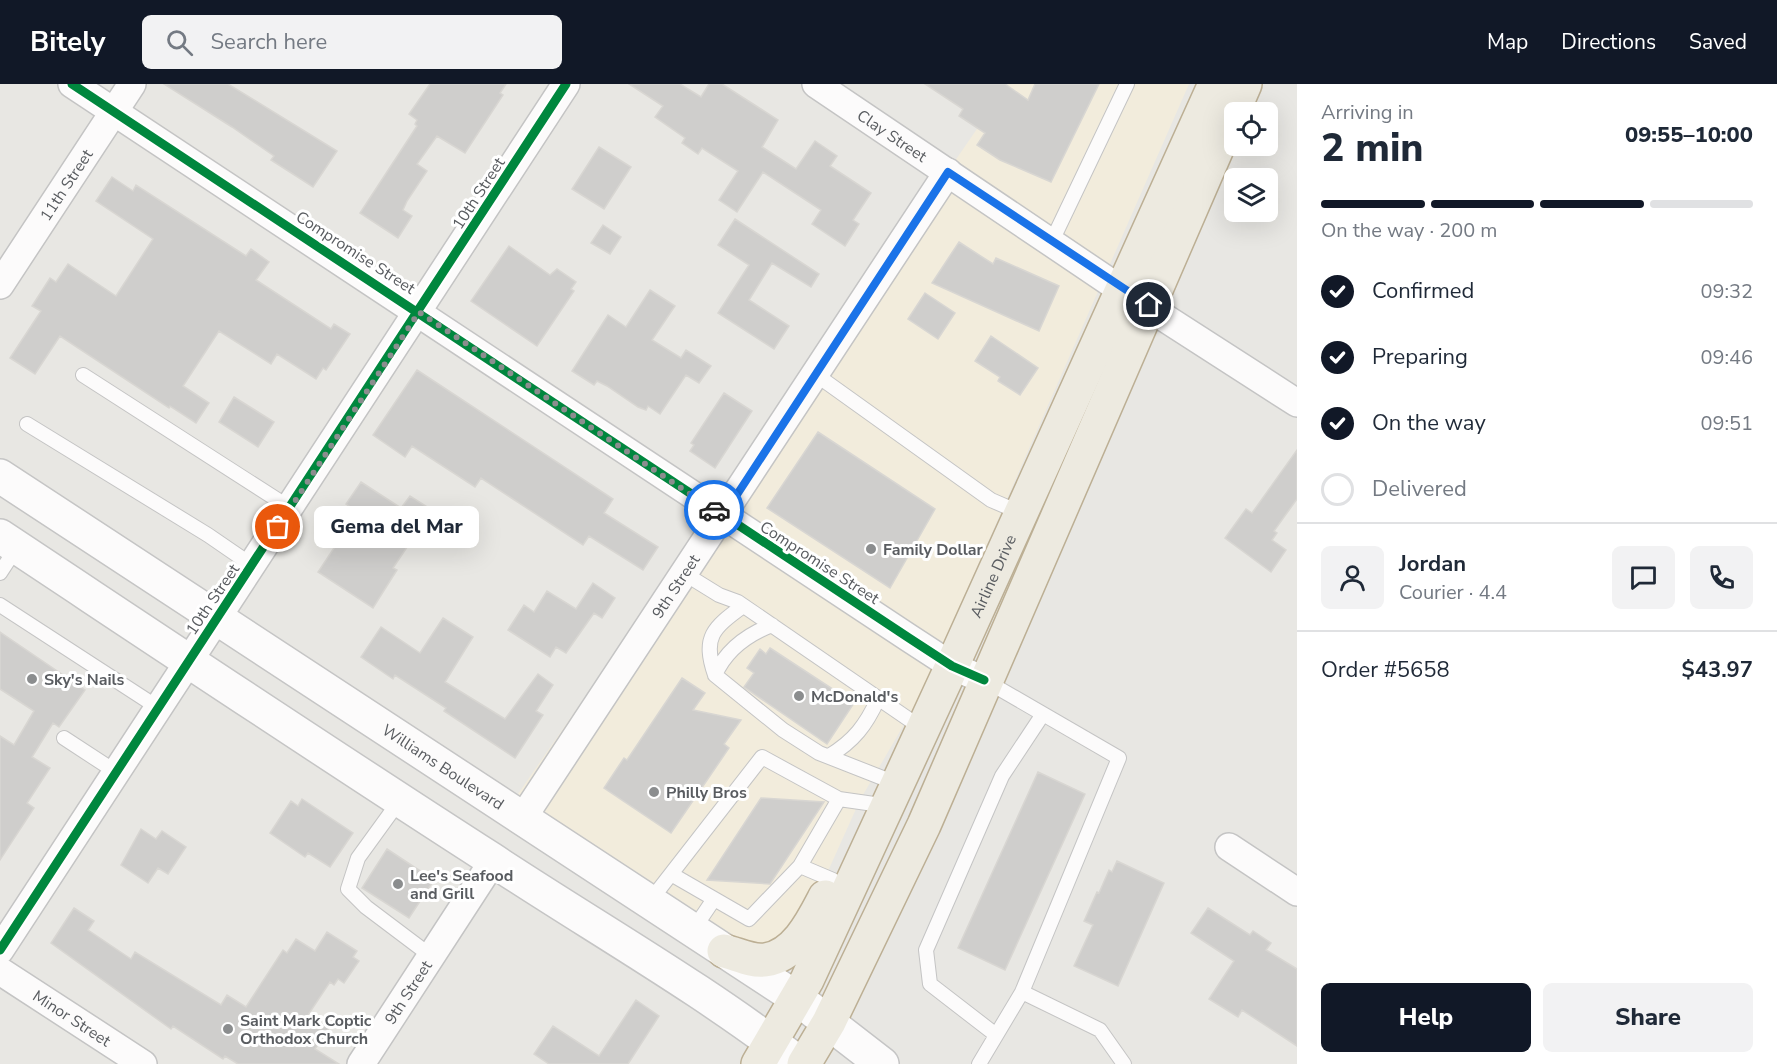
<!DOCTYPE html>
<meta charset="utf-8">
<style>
:root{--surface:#fff;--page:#f2f2f3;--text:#1f2937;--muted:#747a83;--line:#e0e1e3;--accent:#111827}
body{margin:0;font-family:"Nunito Sans",sans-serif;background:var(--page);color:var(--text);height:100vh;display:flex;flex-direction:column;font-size:22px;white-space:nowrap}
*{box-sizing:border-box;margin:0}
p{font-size:20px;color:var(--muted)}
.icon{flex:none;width:33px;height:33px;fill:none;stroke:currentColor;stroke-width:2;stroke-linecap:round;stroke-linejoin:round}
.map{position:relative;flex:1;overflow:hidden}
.details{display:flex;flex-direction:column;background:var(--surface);width:480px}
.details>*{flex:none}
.controls{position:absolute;left:1224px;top:18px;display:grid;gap:12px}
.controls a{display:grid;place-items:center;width:54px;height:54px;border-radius:9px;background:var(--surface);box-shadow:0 6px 24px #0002;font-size:30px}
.pin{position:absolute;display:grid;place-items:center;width:51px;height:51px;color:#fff;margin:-26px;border:3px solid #fff;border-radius:50%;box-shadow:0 2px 6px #0007}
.courier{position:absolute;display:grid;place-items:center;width:60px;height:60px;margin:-30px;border:4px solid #1a73e8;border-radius:50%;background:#fff;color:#222;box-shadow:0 2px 8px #0007}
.bubble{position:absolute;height:42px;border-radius:9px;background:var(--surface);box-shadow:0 6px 24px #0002;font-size:20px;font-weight:800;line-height:42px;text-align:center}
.overview em{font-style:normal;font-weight:800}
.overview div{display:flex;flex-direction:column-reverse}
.overview{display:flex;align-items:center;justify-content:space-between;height:102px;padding:0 24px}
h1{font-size:39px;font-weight:800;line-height:45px}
.bar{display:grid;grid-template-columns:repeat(4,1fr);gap:9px 6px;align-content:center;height:72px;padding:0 24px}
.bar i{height:8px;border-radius:4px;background:var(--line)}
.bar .on{background:var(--accent)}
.bar p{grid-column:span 4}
.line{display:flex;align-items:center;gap:15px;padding:0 24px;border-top:2px solid var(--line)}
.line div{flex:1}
.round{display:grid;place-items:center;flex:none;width:63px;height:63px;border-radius:9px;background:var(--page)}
ol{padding:0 24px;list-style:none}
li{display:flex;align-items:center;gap:18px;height:66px}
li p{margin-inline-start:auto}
li .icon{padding:6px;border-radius:50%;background:var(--accent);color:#fff;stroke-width:4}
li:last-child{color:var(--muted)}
li i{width:33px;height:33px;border:3px solid var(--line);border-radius:50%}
.primary-button{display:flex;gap:12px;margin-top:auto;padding:12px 24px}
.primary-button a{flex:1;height:69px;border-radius:9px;background:var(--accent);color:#fff;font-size:24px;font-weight:800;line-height:69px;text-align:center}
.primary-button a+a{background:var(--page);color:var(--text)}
header{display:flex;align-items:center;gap:36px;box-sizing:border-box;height:84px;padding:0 30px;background:var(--accent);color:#fff}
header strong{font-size:28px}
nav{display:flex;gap:33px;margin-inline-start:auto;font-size:21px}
.search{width:420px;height:54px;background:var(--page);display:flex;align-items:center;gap:15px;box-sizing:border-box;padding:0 21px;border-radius:9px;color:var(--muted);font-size:22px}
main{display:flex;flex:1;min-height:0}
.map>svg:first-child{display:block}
.commercial{fill:#f2ecdc}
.building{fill:#cfcecc;stroke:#d8d6d2;stroke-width:1.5}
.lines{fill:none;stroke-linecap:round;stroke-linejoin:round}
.lane-casing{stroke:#c4c4c4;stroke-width:16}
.street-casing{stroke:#c4c4c4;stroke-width:30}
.secondary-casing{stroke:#c5c5c5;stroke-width:36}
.highway-casing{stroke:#bcaf94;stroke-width:36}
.lane{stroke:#fcfbfb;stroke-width:14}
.street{stroke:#fcfbfb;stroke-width:27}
.secondary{stroke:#fcfbfb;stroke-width:33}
.highway{stroke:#edeae0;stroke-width:33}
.cycleway-casing{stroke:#fff;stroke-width:13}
.cycleway{stroke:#00873e;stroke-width:9}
.done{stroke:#8b8d8e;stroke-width:6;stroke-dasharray:0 10.8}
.route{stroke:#1a73e8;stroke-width:8}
.poi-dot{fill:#8b8d8e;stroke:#fff;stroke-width:2}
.labels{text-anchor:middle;stroke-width:6;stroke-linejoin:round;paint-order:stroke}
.street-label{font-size:16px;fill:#595c60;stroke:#fff}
.poi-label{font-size:16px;font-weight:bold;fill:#595c60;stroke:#fff;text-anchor:start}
</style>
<header>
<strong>Bitely</strong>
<div class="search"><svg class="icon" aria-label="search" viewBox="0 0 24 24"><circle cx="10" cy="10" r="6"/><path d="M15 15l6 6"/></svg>Search here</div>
<nav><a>Map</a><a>Directions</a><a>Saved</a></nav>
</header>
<main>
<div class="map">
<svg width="1297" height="980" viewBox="0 0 1297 980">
<rect width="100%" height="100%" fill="#e8e7e3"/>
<path class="commercial" d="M1008,0H1189L920,613L860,716L815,816L773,864L748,863L551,741L518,710Z"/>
<path class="building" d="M164,0H228L337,67L313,103L271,76L274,72L232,43Z
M430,0H506L500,9L503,11L465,69L437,52L417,80L427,87L407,117L403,126L412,132L398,154L360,129L417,42L415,40L417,36L409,30Z
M629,0H680L701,13L709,0H722L778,36L762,63L796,85L815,57L837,72L830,82L871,109L853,136L859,140L845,162L812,140L821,126L763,88L737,128L719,116L738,87L702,64L698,70L682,59L685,54L655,33L663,22Z
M925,0H1005L1028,16L1035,0H1099L1051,98L1000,76L977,61L985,49L959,32L963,25Z
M599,63L631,83L604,125L572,105Z
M112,93L133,107L136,101L246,172L251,165L269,178L256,196L331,245L334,240L350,250L326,286L323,284L316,295L277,270L271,280L219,247L183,302L209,319L196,339L170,322L169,324L60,252L35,290L10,274L41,227L32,222L50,194L56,198L68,180L116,212L153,155L96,117Z
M735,135L819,190L811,203L772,179L749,216L789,242L774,265L718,229L749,181L718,161Z
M603,141L621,153L610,170L591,159Z
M959,158L993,180L996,174L1059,202L1039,247L932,199Z
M509,162L550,191L557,185L576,198L571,205L574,207L537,262L471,217Z
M650,206L675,222L652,256L681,274L686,266L711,282L699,299L686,291L660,330L648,322L646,326L638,323L607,302L597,297L594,301L572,287L608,231L626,243Z
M925,209L955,229L938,255L908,235Z
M991,252L1038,284L1020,311L998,297L1000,293L975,277Z
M417,286L613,415L604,429L658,463L643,486L589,452L583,461L481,394L475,403L412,362L405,373L373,351Z
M724,309L752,327L715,384L690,367L694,361L691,359Z
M234,313L274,338L258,363L219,338Z
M818,348L935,425L890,504L767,424Z
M1297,366V415L1274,447L1277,449L1272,456L1286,466L1271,488L1225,454L1246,425L1252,429Z
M361,398L401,424L410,412L432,426L393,484L397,486L373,524L318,488L358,428L346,420Z
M593,499L615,514L602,534L594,529L566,569L556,563L550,573L508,546L524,521L534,528L547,507L576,525Z
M443,534L473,553L445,598L505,635L538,590L553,601L536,627L543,631L515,674L444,627L446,624L395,591L393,595L361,573L381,543L420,569Z
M0,548L85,606L59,643L53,639L32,673L50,684L27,719L34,724L0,776V652L14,661L34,627L0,605Z
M770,564L854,619L827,660L744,603L754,589L747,584L760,565L766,570Z
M682,594L705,609L693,626L741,636L724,660L729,664L671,749L604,704L624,674L627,676Z
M1038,688L1085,710L1005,886L958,864Z
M761,714L824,718L770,800L707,796Z
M302,715L353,749L330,783L308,769L305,773L270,749L291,717L298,722Z
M141,745L156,755L162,747L186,763L168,790L158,784L148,799L121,781Z
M387,765L434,796L409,834L362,804Z
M1117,777L1164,799L1118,902L1074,882L1093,841L1084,837L1097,808L1099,809L1109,786L1112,788Z
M74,824L94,837L88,846L131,875L135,868L221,921L227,911L246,923L283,866L287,869L296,855L315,867L327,848L357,867L353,873L359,877L344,899L338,895L334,901L330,898L308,931L329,944L315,965L339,980H238L225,972L223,975L173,942L171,945L51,859Z
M1208,824L1250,851L1253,847L1271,859L1266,866L1297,885V962L1242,926L1238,933L1209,915L1234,877L1191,849Z
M636,916L659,932L628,980H549L534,970L553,942L599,972Z"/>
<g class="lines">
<g class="lane-casing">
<path id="lane" d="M1051,159L1127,0
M815,290L991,416L1021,429
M83,291L290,424
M27,340L208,451L253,482
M0,489L17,463
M685,490L719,511L738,518L923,645
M0,521L157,623
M772,541C746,551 726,566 715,591L783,646L819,669L898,700
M715,591C702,553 713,544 743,522
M986,597L1119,674L1022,908L1100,946L1124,980
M64,654L116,688
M829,672C854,657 866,641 878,615
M400,716L358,774L348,805L366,823L431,872
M671,790L749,835L800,782
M833,796L800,782L839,715L888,722
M650,817L762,673L839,715
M693,846L714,815
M996,951L930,900L926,866L1002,692L1043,630
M979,980L1022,908"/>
</g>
<g class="street-casing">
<g id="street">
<path d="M72,0L909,554L952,582L984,596"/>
<path id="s1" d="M816,0L1123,207L1297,319"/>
<path id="s2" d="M0,201L132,0"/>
<path id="s3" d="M522,735L948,88"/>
<path d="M1229,763L1297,808"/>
<path d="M0,866L566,0"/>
<path id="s4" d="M0,887L143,980"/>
<path id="s5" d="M361,980L493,777"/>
</g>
</g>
<g class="secondary-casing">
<g id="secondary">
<path id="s6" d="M0,392L798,915L882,980"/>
<path d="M0,452C163,560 326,669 491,775C594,843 702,904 800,980"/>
</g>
</g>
<g class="highway-casing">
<g id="highway">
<path d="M724,867C737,870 752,878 765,876C796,872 813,836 825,813"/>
<path id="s7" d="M758,980L807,896L952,582L1215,0"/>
<path d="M804,980L829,938L924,741L1245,0"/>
</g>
</g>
<use href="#lane" class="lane"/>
<use href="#street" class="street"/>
<use href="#secondary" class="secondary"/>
<use href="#highway" class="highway"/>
<g class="cycleway-casing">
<path id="cycleway" d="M72,0L909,554L952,582L984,596
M0,866L566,0"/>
</g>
<use href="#cycleway" class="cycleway"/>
</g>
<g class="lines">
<path class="done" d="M278,443L419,228L714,426"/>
<path class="route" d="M714,426L723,432L948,88L1149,221"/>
</g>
<g class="poi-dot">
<circle cx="871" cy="465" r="6"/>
<circle cx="32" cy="595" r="6"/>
<circle cx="799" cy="612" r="6"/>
<circle cx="654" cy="708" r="6"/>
<circle cx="398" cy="800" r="6"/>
<circle cx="228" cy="945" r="6"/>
</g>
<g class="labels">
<g class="street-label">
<text dy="6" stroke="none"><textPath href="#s1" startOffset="92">Clay Street</textPath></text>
<text dy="6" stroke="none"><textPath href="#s2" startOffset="120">11th Street</textPath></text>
<text transform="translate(478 109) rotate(-57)" y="6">10th Street</text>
<text transform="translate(356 168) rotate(33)" y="6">Compromise Street</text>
<text transform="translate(820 478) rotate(33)" y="6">Compromise Street</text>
<text dy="6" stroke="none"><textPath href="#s7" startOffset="542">Airline Drive</textPath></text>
<text dy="6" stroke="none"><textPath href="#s3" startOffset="279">9th Street</textPath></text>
<text transform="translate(212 515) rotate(-56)" y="6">10th Street</text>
<text dy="6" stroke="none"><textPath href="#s6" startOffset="530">Williams Boulevard</textPath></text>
<text dy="6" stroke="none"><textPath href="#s5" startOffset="86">9th Street</textPath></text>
<text dy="6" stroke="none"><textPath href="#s4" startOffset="86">Minor Street</textPath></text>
</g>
<g class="poi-label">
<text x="883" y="471">Family Dollar</text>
<text x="44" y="601">Sky's Nails</text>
<text x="811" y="618">McDonald's</text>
<text x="666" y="714">Philly Bros</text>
<text x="410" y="797">Lee's Seafood<tspan x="410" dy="18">and Grill</tspan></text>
<text x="240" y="942">Saint Mark Coptic<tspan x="240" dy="18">Orthodox Church</tspan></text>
</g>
</g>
</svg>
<div class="controls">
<a><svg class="icon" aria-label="locate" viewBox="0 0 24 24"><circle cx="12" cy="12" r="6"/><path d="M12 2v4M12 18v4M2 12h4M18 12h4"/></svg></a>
<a><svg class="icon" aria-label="layers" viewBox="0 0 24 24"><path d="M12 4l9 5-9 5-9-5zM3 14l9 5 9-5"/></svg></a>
</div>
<div class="pin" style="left:278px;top:443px;background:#ea580c"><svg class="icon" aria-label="bag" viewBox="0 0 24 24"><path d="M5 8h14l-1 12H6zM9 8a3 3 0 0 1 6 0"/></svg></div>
<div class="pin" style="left:1149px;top:221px;background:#1f2937"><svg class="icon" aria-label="home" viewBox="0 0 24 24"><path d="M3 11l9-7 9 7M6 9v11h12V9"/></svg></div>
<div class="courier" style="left:714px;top:426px"><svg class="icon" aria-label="car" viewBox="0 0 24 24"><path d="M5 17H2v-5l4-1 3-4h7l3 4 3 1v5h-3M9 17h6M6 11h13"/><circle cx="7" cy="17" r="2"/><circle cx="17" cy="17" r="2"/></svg></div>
<div class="bubble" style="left:314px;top:422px;width:165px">Gema del Mar</div>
</div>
<section class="details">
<div class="overview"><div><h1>2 min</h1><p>Arriving in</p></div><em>09:55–10:00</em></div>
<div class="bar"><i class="on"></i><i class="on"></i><i class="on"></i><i></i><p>On the way · 200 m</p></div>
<ol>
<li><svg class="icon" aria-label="check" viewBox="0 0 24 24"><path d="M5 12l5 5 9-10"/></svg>Confirmed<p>09:32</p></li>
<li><svg class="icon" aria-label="check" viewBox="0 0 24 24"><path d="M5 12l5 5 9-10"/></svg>Preparing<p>09:46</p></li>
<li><svg class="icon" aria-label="check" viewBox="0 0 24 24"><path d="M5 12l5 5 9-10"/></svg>On the way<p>09:51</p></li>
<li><i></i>Delivered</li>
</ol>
<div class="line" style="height:108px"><a class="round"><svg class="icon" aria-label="person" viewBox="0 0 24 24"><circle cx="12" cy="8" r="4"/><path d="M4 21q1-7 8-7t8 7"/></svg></a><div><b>Jordan</b><p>Courier · 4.4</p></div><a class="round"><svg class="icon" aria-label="chat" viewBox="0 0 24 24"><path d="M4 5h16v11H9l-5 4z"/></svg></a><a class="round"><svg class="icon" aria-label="phone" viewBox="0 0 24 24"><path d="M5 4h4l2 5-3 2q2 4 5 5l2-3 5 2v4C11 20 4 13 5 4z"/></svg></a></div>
<div class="line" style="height:78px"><div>Order #5658</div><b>$43.97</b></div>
<div class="primary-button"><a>Help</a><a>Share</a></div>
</section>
</main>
